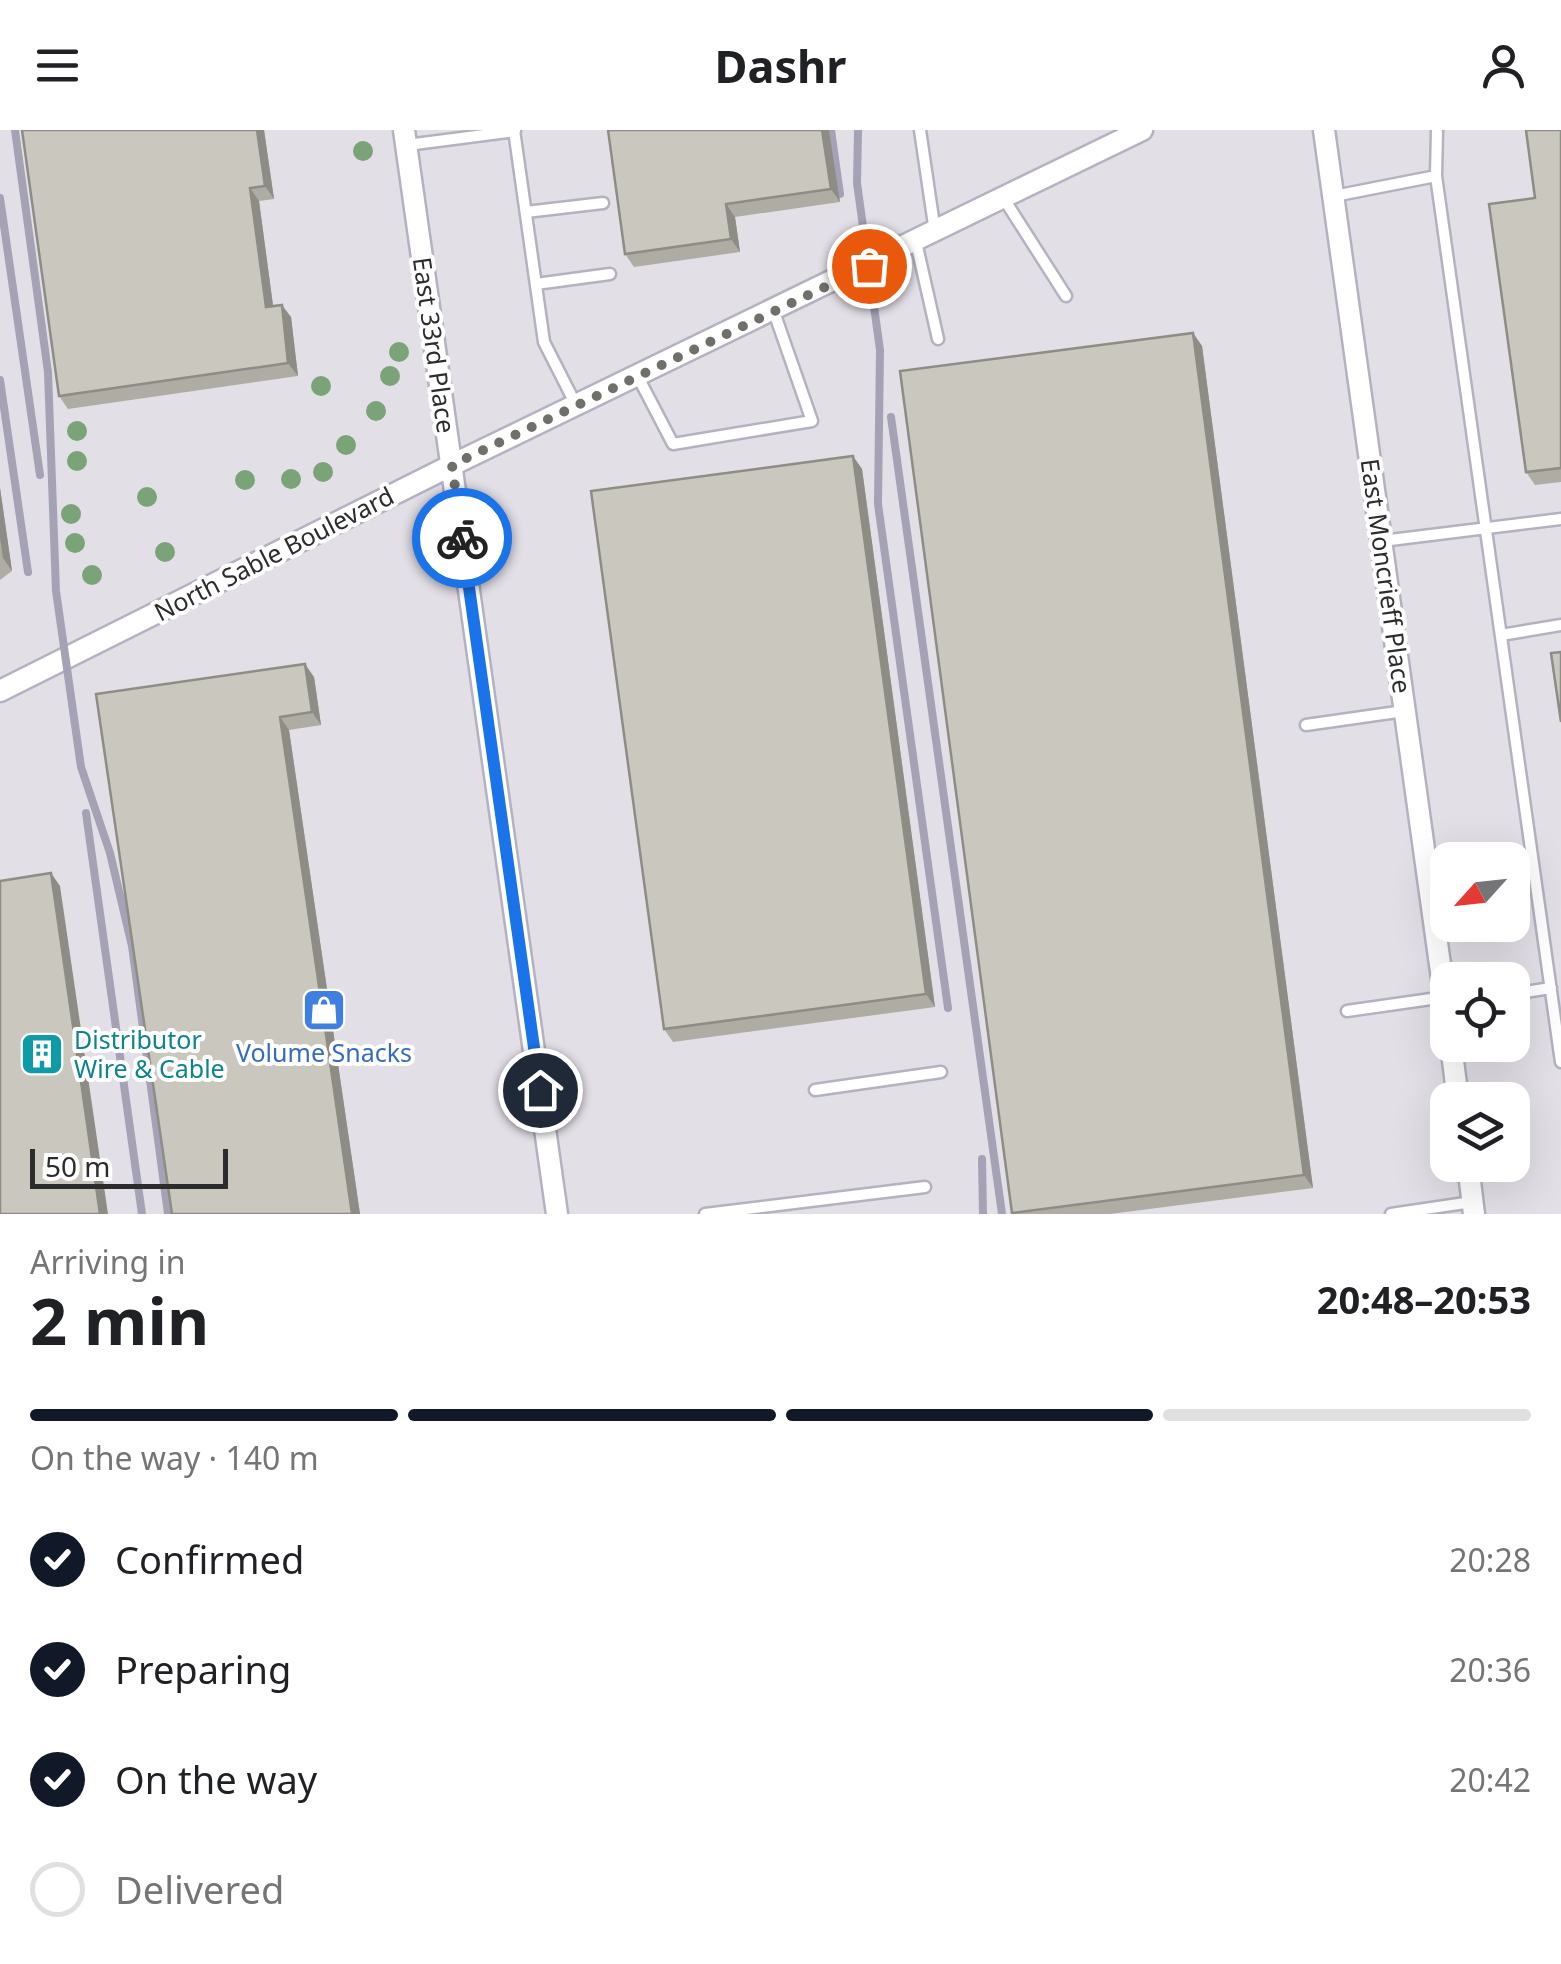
<!DOCTYPE html>
<meta charset="utf-8">
<style>
:root{--surface:#fff;--page:#f6f6f6;--text:#202124;--muted:#757577;--line:#e0e0e0;--accent:#111827}
body{margin:0;font-family:"Noto Sans",sans-serif;background:var(--page);color:var(--text);height:100vh;display:flex;flex-direction:column;font-size:38px;white-space:nowrap}
*{box-sizing:border-box;margin:0}
p{font-size:32px;color:var(--muted)}
.icon{flex:none;width:55px;height:55px;fill:none;stroke:currentColor;stroke-width:2;stroke-linecap:round;stroke-linejoin:round}
.map{position:relative;height:1084px;overflow:hidden}
.drawer{display:flex;flex-direction:column;background:var(--surface);flex:1}
.drawer>*{flex:none}
.needle{width:65px;rotate:243deg}
.controls{position:absolute;left:1430px;top:712px;display:grid;gap:20px}
.controls a{display:grid;place-items:center;width:100px;height:100px;border-radius:20px;background:var(--surface);box-shadow:0 10px 40px #0002;font-size:50px}
.scale{position:absolute;left:30px;bottom:25px;width:198px;box-sizing:border-box;padding-left:10px;border:5px solid #2c2c2c;border-top:0;font-size:28px;line-height:35px;white-space:nowrap;color:#2c2c2c;-webkit-text-stroke:8px #fff;paint-order:stroke}
.pin{position:absolute;display:grid;place-items:center;width:85px;height:85px;color:#fff;margin:-42px;border:5px solid #fff;border-radius:50%;box-shadow:0 2px 10px #0007}
.courier{position:absolute;display:grid;place-items:center;width:100px;height:100px;margin:-50px;border:8px solid #1a73e8;border-radius:50%;background:#fff;color:#222;box-shadow:0 2px 12px #0007}
.summary em{font-style:normal;font-weight:700}
.summary div{display:flex;flex-direction:column-reverse}
.summary{display:flex;align-items:center;justify-content:space-between;height:170px;padding:0 30px}
h1{font-size:65px;font-weight:700;line-height:75px}
.bar{display:grid;grid-template-columns:repeat(4,1fr);gap:15px 10px;align-content:center;height:120px;padding:0 30px}
.bar i{height:12px;border-radius:8px;background:var(--line)}
.bar .current{background:var(--accent)}
.bar p{grid-column:span 4}
ol{padding:0 30px;list-style:none}
li{display:flex;align-items:center;gap:30px;height:110px}
li p{margin-inline-start:auto}
li .icon{padding:10px;border-radius:50%;background:var(--accent);color:#fff;stroke-width:4}
li:last-child{color:var(--muted)}
li i{width:55px;height:55px;border:5px solid var(--line);border-radius:50%}
header{display:flex;justify-content:space-between;align-items:center;height:130px;padding:0 30px;background:var(--surface);font-size:45px;font-weight:700}
.map>svg:first-child{display:block}
.industrial{fill:#e3dfe7;fill-rule:evenodd}
.lines{fill:none;stroke-linecap:round;stroke-linejoin:round}
.lane-casing{stroke:#b4b2c0;stroke-width:15}
.street-casing{stroke:#b4b2c0;stroke-width:25}
.lane{stroke:#fff;stroke-width:10}
.street{stroke:#fff;stroke-width:20}
.rail{stroke:#a5a2b6;stroke-width:8}
.tree{fill:#7aa477}
.wall{fill:#aeaca3}
.shaded-wall{fill:#8d8c85}
.building{fill:#cac8be;stroke:#8d8c85;stroke-width:2.5}
.done{stroke:#706f6b;stroke-width:10;stroke-dasharray:0 18}
.route{stroke:#1a73e8;stroke-width:12}
.labels{text-anchor:middle;stroke-width:8;stroke-linejoin:round;paint-order:stroke}
.street-label{font-size:25px;fill:#2c2c2c;stroke:#fff}
.culture-label{font-size:25px;fill:#0d838f;stroke:#fff;text-anchor:start}
.shop-label{font-size:25px;fill:#366cbe;stroke:#fff}
</style>
<header><svg class="icon" aria-label="menu" viewBox="0 0 24 24"><path d="M4 6h16M4 12h16M4 18h16"/></svg>Dashr<svg class="icon" aria-label="person" viewBox="0 0 24 24"><circle cx="12" cy="8" r="4"/><path d="M4 21q1-7 8-7t8 7"/></svg></header>
<div class="map">
<svg width="1561" height="1084" viewBox="0 0 1561 1084">
<rect width="100%" height="100%" fill="#eeecdf"/>
<path class="industrial" d="M0,0H1561V1084H0ZM1448,730H1512V795H1448ZM1448,850H1512V915H1448ZM1448,970H1512V1035H1448Z"/>
<g class="lines">
<g class="lane-casing">
<path id="lane" d="M514,0L544,212L576,275
M920,0L935,102
M1437,0L1436,46L1561,932
M407,15L515,1
M1334,66L1436,46
M1004,69L1066,166
M526,82L603,73
M916,112L938,209
M536,154L610,144
M638,247L673,314L812,291L774,182
M1382,411L1561,389
M1501,505L1561,495
M1306,595L1404,581
M1512,864L1551,858
M1347,881L1445,867
M815,960L941,942
M705,1084L925,1057
M1391,1084L1472,1072"/>
</g>
<g class="street-casing">
<path id="street" d="M404,0L557,1084
M1324,0L1448,892
M0,561L452,335L1142,0
M1451,915L1458,970
M1468,1035L1474,1084"/>
</g>
<use href="#lane" class="lane"/>
<use href="#street" class="street"/>
<path class="rail" d="M15,0L48,242L56,461L81,637L110,723L132,816L168,1084
M831,0L840,64
M858,0L857,53L880,220L878,374L948,878
M0,68L40,345
M0,250L28,442
M891,287L1002,1084
M86,683L142,1084
M982,1029L983,1084"/>
</g>
<g class="tree">
<circle cx="363" cy="21" r="10"/>
<circle cx="399" cy="222" r="10"/>
<circle cx="390" cy="246" r="10"/>
<circle cx="321" cy="256" r="10"/>
<circle cx="376" cy="281" r="10"/>
<circle cx="77" cy="301" r="10"/>
<circle cx="346" cy="315" r="10"/>
<circle cx="77" cy="331" r="10"/>
<circle cx="323" cy="342" r="10"/>
<circle cx="291" cy="349" r="10"/>
<circle cx="245" cy="350" r="10"/>
<circle cx="147" cy="367" r="10"/>
<circle cx="71" cy="384" r="10"/>
<circle cx="75" cy="413" r="10"/>
<circle cx="165" cy="422" r="10"/>
<circle cx="92" cy="445" r="10"/>
</g>
<path class="wall" d="M264,0L274,69L259,71L273,176L291,187L298,246L68,279L59,266Z
M608,0H829L840,72L735,87L740,122L634,137L625,124Z
M1561,0V352L1535,355L1526,342L1535,68Z
M1193,203L1202,216L1313,1058L1110,1084H1013Z
M862,339L935,877L673,912L664,899Z
M0,358L12,441L0,450Z
M314,547L321,595L289,600L360,1084H172L96,564Z"/>
<path class="shaded-wall" d="M257,0H264L274,69L265,56Z
M822,0H829L840,72L831,59Z
M250,58L259,71L275,190L266,177Z
M726,74L735,87L740,122L731,109Z
M282,175L291,187L298,246L288,233Z
M1193,203L1202,216L1313,1058L1304,1045Z
M853,326L862,339L935,877L926,864Z
M0,358L12,441L3,428L0,408Z
M305,534L314,547L321,595L312,582Z
M280,587L289,600L360,1084H352Z
M51,743L60,756L108,1084H100Z"/>
<path class="building" d="M22,0H257L265,56L250,58L266,177L282,175L288,233L59,266Z
M608,0H822L831,59L726,74L731,109L625,124Z
M1526,0H1561V338L1526,342L1489,74L1535,68Z
M1193,203L1304,1045L1012,1083L900,241Z
M853,326L926,864L664,899L591,361Z
M1561,522V592L1551,523Z
M305,534L312,582L280,587L352,1084H172L96,564Z
M51,743L100,1084H0V751Z"/>
<g class="lines">
<path class="done" d="M462,408L452,335L869,136"/>
<path class="route" d="M462,408L540,960"/>
</g>
<defs>
<g id="shop-square" transform="scale(2.25)"><rect x="-9" y="-9" width="18" height="18" rx="4" fill="#3f7fe0" stroke="#fff"/><path d="M-5-2.5h2.3a2.7 3.5 0 0 1 5.4 0H5L5.5 6h-11ZM-1.5-2.5h3a1.5 2.3 0 0 0-3 0Z" fill="#fff"/></g>
<g id="building-square" transform="scale(2.25)"><rect x="-9" y="-9" width="18" height="18" rx="4" fill="#0f9aa8" stroke="#fff"/><path d="M-4-6H4V6H1V3H-1V6H-4ZM-2.5-4.3h1.7v1.8h-1.7ZM.8-4.3h1.7v1.8H.8ZM-2.5-1h1.7V.8h-1.7ZM.8-1h1.7V.8H.8Z" fill="#fff"/></g>
</defs>
<g fill-rule="evenodd">
<use href="#shop-square" x="324" y="880"/>
<use href="#building-square" x="42" y="924"/>
</g>
<g class="labels">
<g class="street-label">
<text transform="translate(434 215) rotate(82)" y="9">East 33rd Place</text>
<text transform="translate(274 424) rotate(-27)" y="9">North Sable Boulevard</text>
<text transform="translate(1386 446) rotate(82)" y="9">East Moncrieff Place</text>
</g>
<g class="culture-label">
<text x="74" y="919">Distributor<tspan x="74" dy="29">Wire &amp; Cable</tspan></text>
</g>
<g class="shop-label">
<text x="324" y="932">Volume Snacks</text>
</g>
</g>
</svg>
<div class="controls">
<a><svg class="needle" viewBox="-14 -14 28 28"><path d="M0-13l5 13h-10z" fill="#e53935"/><path d="M0 13l5-13h-10z" fill="#757577"/></svg></a>
<a><svg class="icon" aria-label="locate" viewBox="0 0 24 24"><circle cx="12" cy="12" r="6"/><path d="M12 2v4M12 18v4M2 12h4M18 12h4"/></svg></a>
<a><svg class="icon" aria-label="layers" viewBox="0 0 24 24"><path d="M12 4l9 5-9 5-9-5zM3 14l9 5 9-5"/></svg></a>
</div>
<div class="scale">50 m</div>
<div class="pin" style="left:869px;top:136px;background:#ea580c"><svg class="icon" aria-label="bag" viewBox="0 0 24 24"><path d="M5 8h14l-1 12H6zM9 8a3 3 0 0 1 6 0"/></svg></div>
<div class="pin" style="left:540px;top:960px;background:#1f2937"><svg class="icon" aria-label="home" viewBox="0 0 24 24"><path d="M3 11l9-7 9 7M6 9v11h12V9"/></svg></div>
<div class="courier" style="left:462px;top:408px"><svg class="icon" aria-label="bike" viewBox="0 0 24 24"><circle cx="6" cy="16" r="4"/><circle cx="18" cy="16" r="4"/><path d="M6 16l4-8h5l3 8M10 8l3 8H6M13 5h3"/></svg></div>
</div>
<section class="drawer">
<div class="summary"><div><h1>2 min</h1><p>Arriving in</p></div><em>20:48–20:53</em></div>
<div class="bar"><i class="current"></i><i class="current"></i><i class="current"></i><i></i><p>On the way · 140 m</p></div>
<ol>
<li><svg class="icon" aria-label="check" viewBox="0 0 24 24"><path d="M5 12l5 5 9-10"/></svg>Confirmed<p>20:28</p></li>
<li><svg class="icon" aria-label="check" viewBox="0 0 24 24"><path d="M5 12l5 5 9-10"/></svg>Preparing<p>20:36</p></li>
<li><svg class="icon" aria-label="check" viewBox="0 0 24 24"><path d="M5 12l5 5 9-10"/></svg>On the way<p>20:42</p></li>
<li><i></i>Delivered</li>
</ol>
</section>
